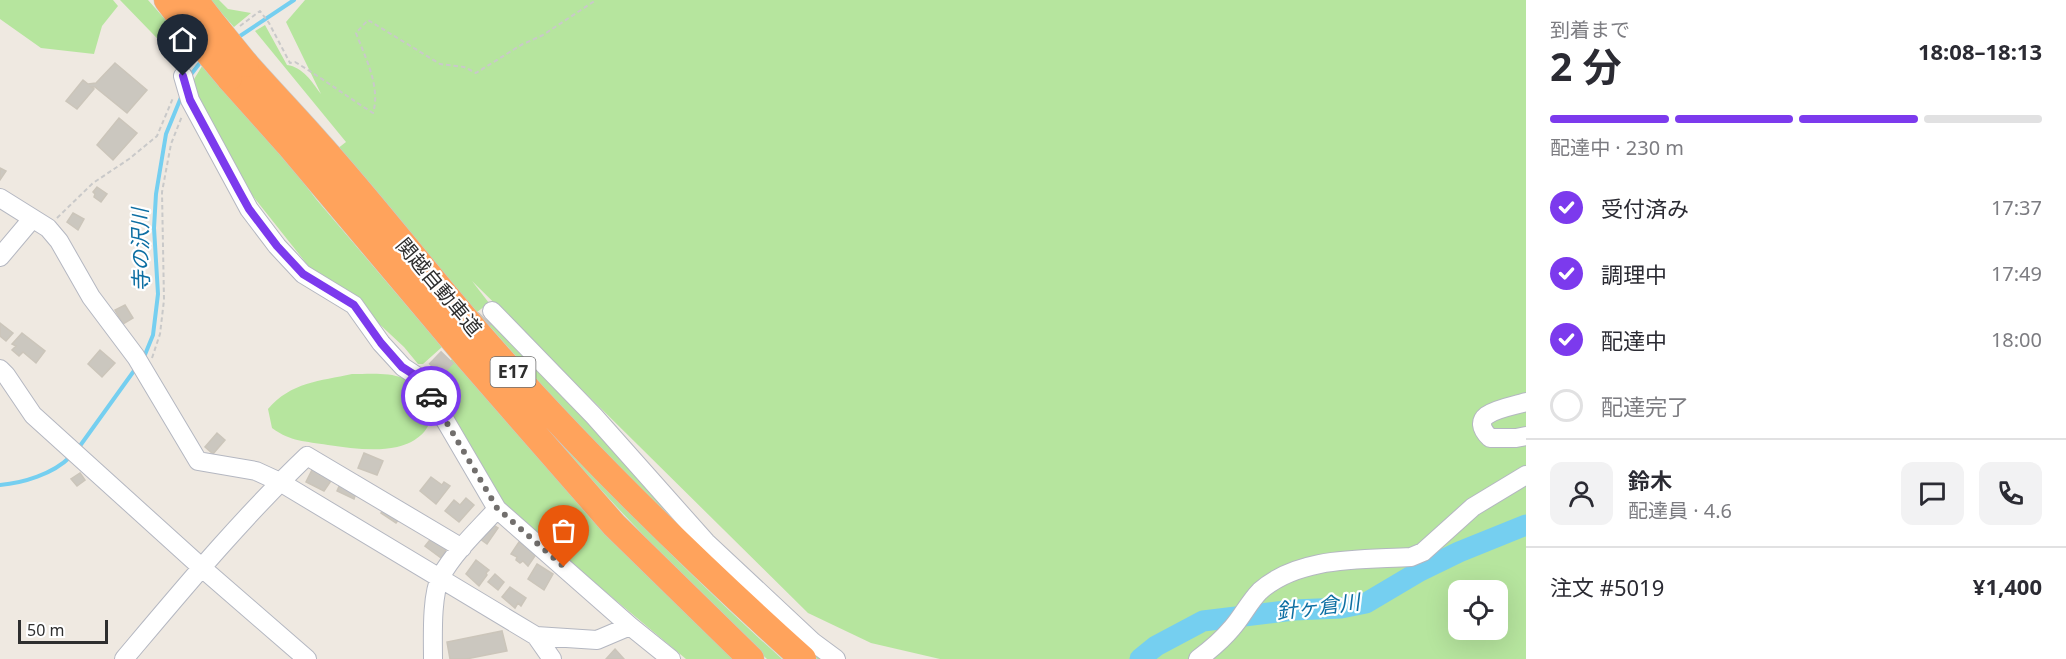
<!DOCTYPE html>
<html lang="ja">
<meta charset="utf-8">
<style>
:root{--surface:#fff;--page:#f2f2f3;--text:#2b2b33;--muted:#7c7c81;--line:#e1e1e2;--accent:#7c3aed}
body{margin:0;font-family:"Noto Sans","Noto Sans JP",sans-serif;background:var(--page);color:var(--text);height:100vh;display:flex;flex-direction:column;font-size:22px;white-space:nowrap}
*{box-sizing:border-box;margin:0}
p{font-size:20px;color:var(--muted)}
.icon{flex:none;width:33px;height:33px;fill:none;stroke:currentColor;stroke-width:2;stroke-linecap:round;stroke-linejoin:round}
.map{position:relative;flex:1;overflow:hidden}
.sheet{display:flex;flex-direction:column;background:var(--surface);width:540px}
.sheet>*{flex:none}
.tools{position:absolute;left:1448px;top:580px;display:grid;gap:12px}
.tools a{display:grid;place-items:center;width:60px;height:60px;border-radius:12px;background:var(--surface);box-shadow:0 6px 24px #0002;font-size:30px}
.scale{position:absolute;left:18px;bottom:15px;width:90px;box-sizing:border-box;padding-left:6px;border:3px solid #2e2e2e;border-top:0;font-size:16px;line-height:21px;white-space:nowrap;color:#2e2e2e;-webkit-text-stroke:4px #fff;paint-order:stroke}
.pin{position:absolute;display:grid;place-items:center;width:51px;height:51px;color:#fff;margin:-62px -26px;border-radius:50% 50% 50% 0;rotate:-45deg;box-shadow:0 0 6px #0007}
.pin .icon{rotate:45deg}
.courier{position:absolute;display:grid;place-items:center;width:60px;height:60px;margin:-30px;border:4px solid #7c3aed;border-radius:50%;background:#fff;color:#222;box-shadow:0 2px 8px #0007}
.head em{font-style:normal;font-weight:700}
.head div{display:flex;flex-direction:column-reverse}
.head{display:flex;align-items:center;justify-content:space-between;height:102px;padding:0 24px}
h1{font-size:39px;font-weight:700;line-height:45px}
.bar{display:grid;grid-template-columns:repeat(4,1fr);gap:9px 6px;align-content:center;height:72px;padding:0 24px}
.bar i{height:8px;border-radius:4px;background:var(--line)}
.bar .on{background:var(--accent)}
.bar p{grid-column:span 4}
.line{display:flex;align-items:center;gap:15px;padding:0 24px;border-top:2px solid var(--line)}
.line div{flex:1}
.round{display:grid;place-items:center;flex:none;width:63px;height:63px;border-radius:12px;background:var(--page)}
ol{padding:0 24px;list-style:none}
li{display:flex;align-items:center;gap:18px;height:66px}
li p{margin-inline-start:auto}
li .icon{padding:6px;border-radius:50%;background:var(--accent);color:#fff;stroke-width:4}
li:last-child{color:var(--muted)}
li i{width:33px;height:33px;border:3px solid var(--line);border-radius:50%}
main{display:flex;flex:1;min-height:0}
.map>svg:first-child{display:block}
.green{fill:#b6e59e;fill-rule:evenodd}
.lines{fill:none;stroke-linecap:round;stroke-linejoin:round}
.stream{stroke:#75cff0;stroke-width:4}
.river{stroke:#75cff0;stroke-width:21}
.building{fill:#cbc7bf;stroke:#cbc5ba;stroke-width:1.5}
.minor-tunnel{stroke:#c8c4bd;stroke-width:18;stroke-dasharray:18 9;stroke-linecap:butt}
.minor-casing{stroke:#b4b7c1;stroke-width:20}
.highway-casing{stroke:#c9c9c9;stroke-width:27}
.path{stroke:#c9c9c9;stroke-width:2;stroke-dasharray:4.5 3;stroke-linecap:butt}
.minor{stroke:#fff;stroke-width:18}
.highway{stroke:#ffa35c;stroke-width:26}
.highway-bridge-casing{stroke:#c9c9c9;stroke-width:27;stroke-linecap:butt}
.highway-bridge{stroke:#ffa35c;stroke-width:26}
.done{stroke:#726f6d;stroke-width:6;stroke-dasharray:0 10.8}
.route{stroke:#7c3aed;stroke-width:8}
.labels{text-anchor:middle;stroke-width:4.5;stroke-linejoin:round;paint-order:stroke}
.shield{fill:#fff;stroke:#6d6d6d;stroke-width:1.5}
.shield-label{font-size:18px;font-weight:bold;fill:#2e2e2e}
.street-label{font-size:20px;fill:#2e2e2e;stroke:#fff}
.water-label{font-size:21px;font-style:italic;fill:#0d6fa3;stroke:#fff}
</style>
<main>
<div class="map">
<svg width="1526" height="659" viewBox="0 0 1526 659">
<rect width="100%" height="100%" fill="#efe9e1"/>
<path class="green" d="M0,0H113L118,6L102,26L94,54L41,48L0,19Z
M120,0H148L194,52L181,63Z
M210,0H219L228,9L251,13L234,27Z
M305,0H1526V659H940L871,643L808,613L472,281L489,303L477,312L337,149L346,142L255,31L265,25L287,65C303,67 312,82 321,94L286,22ZM1458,591H1497V630H1458Z
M204,63L286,160L316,199L442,347L423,364H418L404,347L362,308L314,273L244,185L191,84Z
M492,315L554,380L566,401L706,542L834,659H817C697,556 589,440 485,321Z
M472,342C570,453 672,560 782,659H767C662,559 564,453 472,342Z
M453,358L733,659H686L528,527L501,500L429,383Z
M352,374C368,374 388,372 403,378C406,379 410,383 414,386C445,408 431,439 397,447C375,452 350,448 328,445C305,441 291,442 272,428L268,409C291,382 320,381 352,374Z"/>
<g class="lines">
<path class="stream" d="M237,38L294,0
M189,77L203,59
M144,357L153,335L158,294L154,228L156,194L166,134L182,95
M77,450L136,368
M0,485C23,483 53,474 70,457"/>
<path class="river" d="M1140,659L1156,646L1203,621L1294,610L1341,608L1366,603L1420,571L1459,552L1526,525"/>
</g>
<path class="building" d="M115,63L147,90L127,113L95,87H91L94,89L77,109L66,101L83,80L88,84L96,83Z
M119,118L137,133L113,160L97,145Z
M0,168L6,171L0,180Z
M97,187L107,194L101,202L94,197L95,194L93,192Z
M73,213L84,219L78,230L67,222Z
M125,305L133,318L123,324L115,310Z
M0,323L13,333L6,341L0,336Z
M22,333L45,351L36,363L23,352L19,356L12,350L16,346L12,344Z
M100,350L115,363L102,377L88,364Z
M217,433L225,440L213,454L205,447Z
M364,453L383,461L377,475L358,468Z
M313,468L335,475L324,491L306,482Z
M80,473L85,480L77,486L71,479Z
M431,477L442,485L444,482L450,486L436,504L420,491Z
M342,480L358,487L354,499L337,491Z
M466,498L474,505L459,522L445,511L454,500L460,505Z
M390,499L406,509L396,523L381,513Z
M484,519L498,528L487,544L476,536Z
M433,536L448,547L441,558L425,546Z
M519,542L537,553L528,566L523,561L520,563L516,560L517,557L511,554Z
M476,560L489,570L486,573L487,575L479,586L466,574Z
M537,564L553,574L544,590L528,579Z
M495,574L504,582L498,590L488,582Z
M510,587L526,598L521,606L518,603L515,608L502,597Z
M502,631L507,651L466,659H450L447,642Z
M615,649L624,659H606Z"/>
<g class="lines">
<path class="minor-tunnel" d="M435,370L492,311"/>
<g class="minor-casing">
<path id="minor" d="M183,76L190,100L249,209L277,246L303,274L354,305L381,343L403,367L421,379L497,509
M0,198L48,228L59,241L91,297L136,357L198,461L256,471L280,482L536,636L597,640L630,626L671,659
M0,257L32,219
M492,311L594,416L706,542L813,642L836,659
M0,369L6,375L33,415L201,567L307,659
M1526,402C1508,408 1464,412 1490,438H1516L1526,436
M536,636L552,659
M124,659C183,589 241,519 307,456L462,548
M433,659C433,638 431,595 441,576C455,551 478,530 497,509L630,626
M1198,659C1210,650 1222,640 1232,628C1242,617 1249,602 1260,591C1299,556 1362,560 1411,557L1423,552L1473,507L1526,475"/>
</g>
<g class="highway-casing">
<path id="highway" d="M167,0L194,36
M195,0L211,21
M246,64C269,90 293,115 316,141C374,205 426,274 483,339C582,452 691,558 803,659
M229,78L288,144L469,359L614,525L751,659"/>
</g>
<path class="path" d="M240,26L260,11L269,23L290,63L295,62C322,78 346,96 373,113C381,87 365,57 356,33L368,20L440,64L464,67L476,73L521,45L543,35L596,0
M57,218L93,183L129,159L157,136L173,98
M152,358L160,334L164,300L162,192L171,144L182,116"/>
<use href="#minor" class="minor"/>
<use href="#highway" class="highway"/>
<g class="highway-bridge-casing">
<path id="highway-bridge" d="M211,21L246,64
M194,36L229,78"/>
</g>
<use href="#highway-bridge" class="highway-bridge"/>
</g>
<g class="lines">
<path class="done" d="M431,396L497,508L564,567"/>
<path class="route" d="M183,76L190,100L239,191L249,209L277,246L303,274L354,305L381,343L402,367L421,379L431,396"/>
</g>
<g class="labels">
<rect class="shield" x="490.5" y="357" width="45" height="30" rx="4.5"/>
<g class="shield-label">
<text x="513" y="378">E17</text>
</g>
<g class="street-label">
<text transform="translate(439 287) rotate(50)" y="7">関越自動車道</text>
</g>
<g class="water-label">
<text transform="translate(141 250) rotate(-91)" y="7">寺の沢川</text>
<text transform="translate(1318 607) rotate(-7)" y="7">針ヶ倉川</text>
</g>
</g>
</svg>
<div class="tools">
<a><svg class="icon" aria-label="locate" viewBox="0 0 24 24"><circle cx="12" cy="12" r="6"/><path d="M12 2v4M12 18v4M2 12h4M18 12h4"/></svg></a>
</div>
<div class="scale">50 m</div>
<div class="pin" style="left:564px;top:567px;background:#ea580c"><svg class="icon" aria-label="bag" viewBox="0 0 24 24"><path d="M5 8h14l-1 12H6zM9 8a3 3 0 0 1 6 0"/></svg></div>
<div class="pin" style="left:183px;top:76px;background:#1f2937"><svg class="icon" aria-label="home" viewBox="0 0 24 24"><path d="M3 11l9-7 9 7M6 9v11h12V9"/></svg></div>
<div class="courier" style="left:431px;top:396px"><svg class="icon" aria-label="car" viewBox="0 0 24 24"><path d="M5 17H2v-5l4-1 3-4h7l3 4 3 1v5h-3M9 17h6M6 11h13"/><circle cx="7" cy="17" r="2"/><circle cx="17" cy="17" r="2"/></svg></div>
</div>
<section class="sheet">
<div class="head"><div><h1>2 分</h1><p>到着まで</p></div><em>18:08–18:13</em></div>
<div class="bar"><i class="on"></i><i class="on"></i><i class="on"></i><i></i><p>配達中 · 230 m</p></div>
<ol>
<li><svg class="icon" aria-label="check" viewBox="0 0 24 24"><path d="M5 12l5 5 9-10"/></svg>受付済み<p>17:37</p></li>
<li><svg class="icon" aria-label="check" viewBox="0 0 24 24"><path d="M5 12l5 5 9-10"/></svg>調理中<p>17:49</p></li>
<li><svg class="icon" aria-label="check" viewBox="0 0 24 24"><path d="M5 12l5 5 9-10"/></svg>配達中<p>18:00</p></li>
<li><i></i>配達完了</li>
</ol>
<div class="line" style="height:108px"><a class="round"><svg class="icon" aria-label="person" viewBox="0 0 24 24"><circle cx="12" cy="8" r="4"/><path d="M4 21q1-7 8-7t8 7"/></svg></a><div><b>鈴木</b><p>配達員 · 4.6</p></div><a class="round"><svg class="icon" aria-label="chat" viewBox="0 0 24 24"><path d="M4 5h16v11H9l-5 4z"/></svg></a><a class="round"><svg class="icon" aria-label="phone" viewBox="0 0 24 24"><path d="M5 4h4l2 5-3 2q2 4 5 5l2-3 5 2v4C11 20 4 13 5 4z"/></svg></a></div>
<div class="line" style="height:78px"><div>注文 #5019</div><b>¥1,400</b></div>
</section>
</main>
